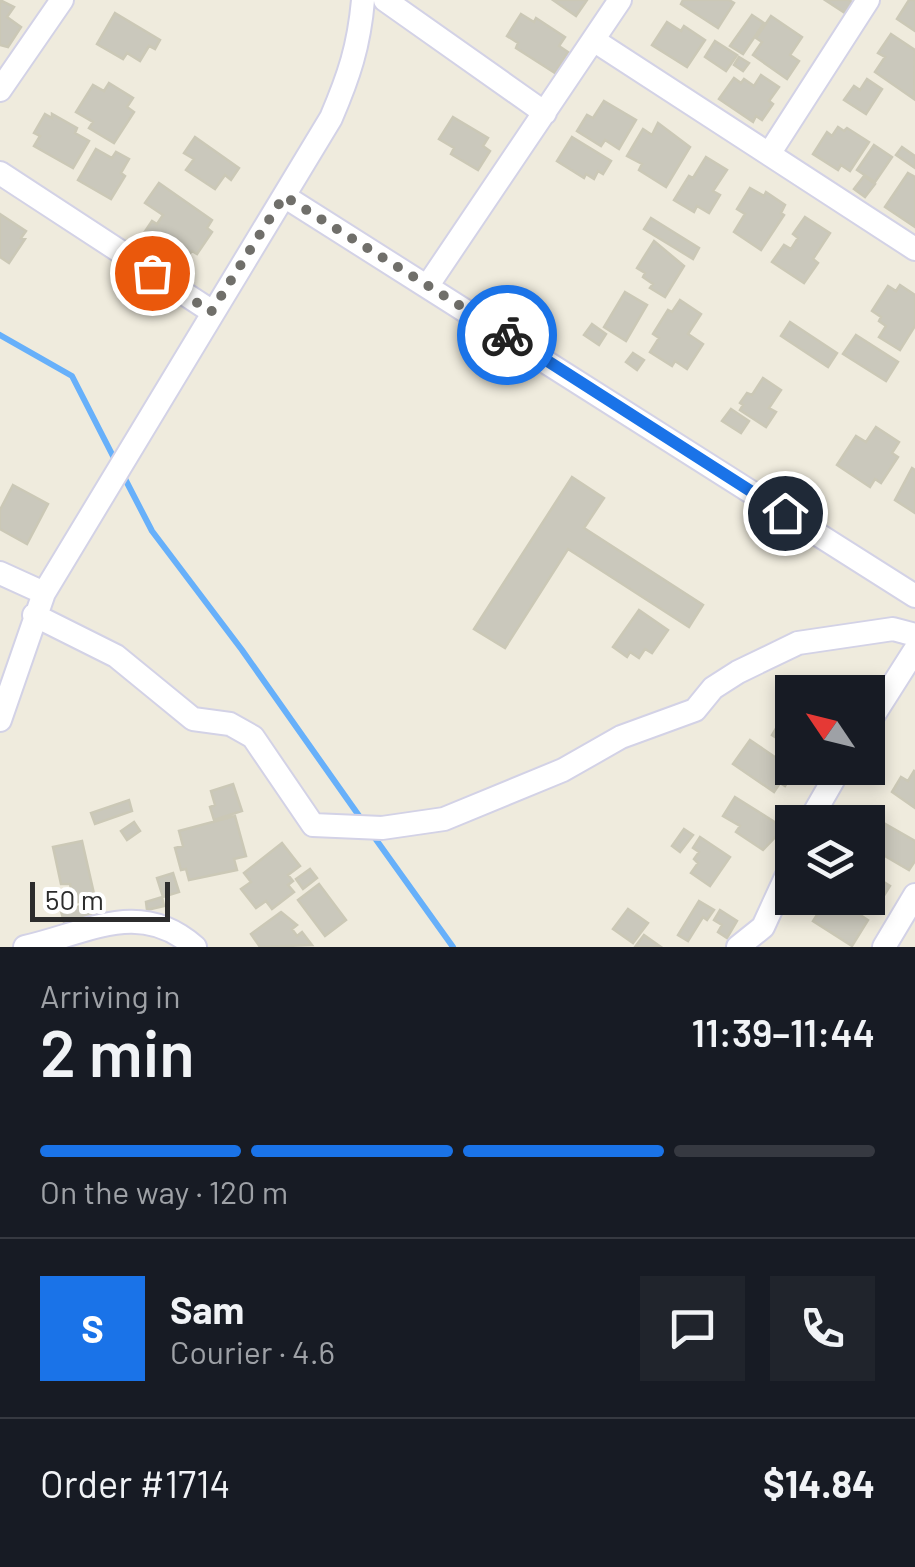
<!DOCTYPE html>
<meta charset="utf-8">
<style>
:root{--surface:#171b24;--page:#20242c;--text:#f1f3f6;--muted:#9ea1a6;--line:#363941;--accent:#1a73e8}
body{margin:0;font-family:Barlow,sans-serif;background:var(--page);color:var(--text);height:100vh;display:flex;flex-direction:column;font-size:38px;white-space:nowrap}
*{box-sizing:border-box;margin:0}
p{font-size:32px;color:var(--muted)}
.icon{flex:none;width:55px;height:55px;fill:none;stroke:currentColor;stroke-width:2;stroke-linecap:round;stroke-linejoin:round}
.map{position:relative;height:947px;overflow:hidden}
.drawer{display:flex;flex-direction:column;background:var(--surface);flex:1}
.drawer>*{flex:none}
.needle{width:65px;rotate:305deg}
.controls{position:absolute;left:775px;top:675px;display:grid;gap:20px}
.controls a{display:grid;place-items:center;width:110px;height:110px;border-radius:0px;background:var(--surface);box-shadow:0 5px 15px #0003;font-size:50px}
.scale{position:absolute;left:30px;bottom:25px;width:140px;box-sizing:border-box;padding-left:10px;border:5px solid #2c2c2c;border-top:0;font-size:28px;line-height:35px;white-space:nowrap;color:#2c2c2c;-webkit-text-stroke:8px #fff;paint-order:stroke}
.pin{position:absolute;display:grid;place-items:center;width:85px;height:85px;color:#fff;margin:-42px;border:5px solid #fff;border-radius:50%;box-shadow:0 2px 10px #0007}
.courier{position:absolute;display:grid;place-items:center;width:100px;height:100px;margin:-50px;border:8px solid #1a73e8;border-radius:50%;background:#fff;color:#222;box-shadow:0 2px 12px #0007}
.head em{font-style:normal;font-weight:600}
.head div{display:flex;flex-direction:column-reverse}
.head{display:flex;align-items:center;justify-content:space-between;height:170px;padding:0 40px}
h1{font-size:65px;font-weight:600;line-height:75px}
.bar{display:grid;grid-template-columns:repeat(4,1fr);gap:15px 10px;align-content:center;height:120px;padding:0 40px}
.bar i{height:12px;border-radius:8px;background:var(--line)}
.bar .on{background:var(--accent)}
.bar p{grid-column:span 4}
.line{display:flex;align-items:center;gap:25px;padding:0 40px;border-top:2px solid var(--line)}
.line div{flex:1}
.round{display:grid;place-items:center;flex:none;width:105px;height:105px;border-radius:0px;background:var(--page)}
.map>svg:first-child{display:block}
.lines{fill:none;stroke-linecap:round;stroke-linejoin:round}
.stream{stroke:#67b0fa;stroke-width:6}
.building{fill:#cac8bc;stroke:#cbc8b6;stroke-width:2.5}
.minor-casing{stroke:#d3d2e6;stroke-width:26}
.minor{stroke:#fff;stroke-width:22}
.done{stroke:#706f6a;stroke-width:10;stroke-dasharray:0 18}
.route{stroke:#1a73e8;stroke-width:12}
</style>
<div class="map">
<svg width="915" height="947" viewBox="0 0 915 947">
<rect width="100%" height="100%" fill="#efebdd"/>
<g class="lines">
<path class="stream" d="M0,335L72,376L116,462
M122,473L152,531L242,650L362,820
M372,834L453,947"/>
</g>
<path class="building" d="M0,0L14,7L7,17L21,27L8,47L0,45Z
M553,0H587L576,16Z
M683,0H729L734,3L718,28L681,4Z
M825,0H849L855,4L848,15Z
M909,0H915V31L897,19Z
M115,13L160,40L155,49L149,46L140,61L127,53L123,59L97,44Z
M521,14L534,22L536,18L565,37L559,46L568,52L555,73L516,48L518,43L507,36Z
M752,15L764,23L743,54L730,46Z
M771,16L802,37L790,55L799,61L787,79L753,55L762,42L756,38Z
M667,22L681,31L684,26L705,40L687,67L652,45Z
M891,34L915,50L914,99L875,72L885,57L878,53Z
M715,41L737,55L726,71L705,57Z
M739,57L749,63L743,71L734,65Z
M761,75L779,87L769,101L773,104L762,120L756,116L753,122L719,99L734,78L741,83L744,79L754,86Z
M867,79L882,89L866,114L844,100L854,86L860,90Z
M109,83L133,98L127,107L134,112L114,143L89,128L93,122L76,112L93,85L104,91Z
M604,101L636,120L619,149L605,140L601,146L577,131L587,115L593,118Z
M45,114L52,118V114L77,128L75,133L89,141L73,168L34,146L40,136L34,133Z
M453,117L488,138L483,146L490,151L478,170L451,154L454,148L439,139Z
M658,123L690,147L666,187L639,170L642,164L627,156L643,129L652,135Z
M838,127L844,131L847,128L869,142L850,171L841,165L838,170L813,154L827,132L832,136Z
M195,137L239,168L231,180L225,175L215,189L186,170L194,159L184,153Z
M572,137L611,161L603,174L598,171L594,179L586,174L584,178L557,161Z
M874,145L892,157L875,182L857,170Z
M902,147L915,156V168L896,155Z
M96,149L112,158L116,152L129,159L121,173L125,176L111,199L78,180Z
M706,157L727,170L713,191L720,195L709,213L697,206L694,212L674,200L689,176L693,178Z
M908,173L915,177V227L885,207Z
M864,176L875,184L865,197L854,189Z
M159,183L212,220L207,228L212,232L197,254L192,251L187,257L179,252L176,254L144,233L152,221L157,224L163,215L145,203Z
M750,188L764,196L766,192L785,205L781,213L784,215L761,250L734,232L745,214L737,209Z
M0,214L26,231L21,238L25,239L9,263L0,257Z
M805,217L830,233L813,259L818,263L804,283L772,262L784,245L791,249L798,238L793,234Z
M651,218L699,248L693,259L644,229Z
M654,241L684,266L665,297L650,288L653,284L643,277L645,273L637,268Z
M900,285L915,295V326L900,350L879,337L886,326L879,321L881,317L872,311L888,286L896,291Z
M625,292L647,305L626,341L604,327Z
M680,300L701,314L688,334L703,344L687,369L675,361L672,366L650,352L659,338L653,334L668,310L672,312Z
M790,322L837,353L828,367L781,336Z
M592,324L606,334L599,345L584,335Z
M856,335L898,362L886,381L843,354Z
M633,353L644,360L637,370L626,362Z
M763,378L781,390L769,408L776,412L766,427L740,410L743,405L740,403L747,393L752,395Z
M731,409L749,421L741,433L722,421Z
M876,427L899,442L892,453L898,457L881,483L875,479L870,487L837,465L856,436L866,442Z
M912,468L915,470V513L895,500Z
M572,477L604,498L584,528L703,605L689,627L568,549L505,648L474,629Z
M13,485L48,504L27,544L0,529V510Z
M639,610L668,630L652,653L645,649L639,658L630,652L627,657L613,647Z
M784,715L792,720V748L772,735Z
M750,740L791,768L788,773L792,775L785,786L780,783L774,792L733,764Z
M914,771L915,772V808L892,792L901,777L908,781Z
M233,784L242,811L214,820L210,807L215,805L211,791Z
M735,797L784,828L763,850L736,832L740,826L723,816Z
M129,800L132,811L95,824L91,813Z
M235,816L246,856L234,859L237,870L189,880L186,869L181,870L175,848L183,846L179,831Z
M134,822L140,831L127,840L121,831Z
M882,822L915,841V861L909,870L868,846L870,823L878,828Z
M684,829L693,835L680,852L672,846Z
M700,837L730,857L710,886L691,873L698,863L694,859L699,852L693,848Z
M82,841L95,898L74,903L70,884H61L53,847Z
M282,843L300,866L288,875L293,881L288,885L294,892L272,909L266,901L256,908L241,889L251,882L244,873Z
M310,869L317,878L303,889L296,879Z
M868,872L890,886L878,905L866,898Z
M173,873L179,892L163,897L157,878Z
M319,884L346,920L325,936L298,900Z
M162,897L164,906L147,910L146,902Z
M835,898L868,920L852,946L813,921L822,907L827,910Z
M699,901L714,910L707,920L703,917L688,941L678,935Z
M89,904L92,919L65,926L61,911Z
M628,909L648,923L633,943L613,929Z
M720,910L737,921L727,938L718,932L722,925L714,920Z
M281,912L297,925L292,929L297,936L302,932L312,945L260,947L251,934Z
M644,935L661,947H635Z"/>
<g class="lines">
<g class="minor-casing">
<path id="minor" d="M385,0L545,113
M595,41L915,249
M0,90L62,0
M769,154L868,0
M0,173L211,311
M284,196L915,596
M428,285L620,0
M0,573L44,593
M34,615L116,656L193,719L230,724L253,737L313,825L382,828L444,819L563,770L621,737L695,710L713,688L738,672L798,643L893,629L915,635
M0,720L44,593L331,118C349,76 359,46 363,0
M868,724L915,650
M809,822L840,768
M25,947C88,933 139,898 195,947
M738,947L763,927L792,864
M884,947L915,895"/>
</g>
<use href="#minor" class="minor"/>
</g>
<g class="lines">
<path class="done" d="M152,273L211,312L284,196L507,335"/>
<path class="route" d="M507,335L785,513"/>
</g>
</svg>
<div class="controls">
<a><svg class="needle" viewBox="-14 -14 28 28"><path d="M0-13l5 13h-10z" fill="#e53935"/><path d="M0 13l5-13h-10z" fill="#9ea1a6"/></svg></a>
<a><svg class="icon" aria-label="layers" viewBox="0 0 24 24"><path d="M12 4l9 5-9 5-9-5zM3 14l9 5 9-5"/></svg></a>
</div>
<div class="scale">50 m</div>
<div class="pin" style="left:152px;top:273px;background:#ea580c"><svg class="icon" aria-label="bag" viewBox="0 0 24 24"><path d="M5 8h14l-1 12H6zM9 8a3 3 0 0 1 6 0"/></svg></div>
<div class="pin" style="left:785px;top:513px;background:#1f2937"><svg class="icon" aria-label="home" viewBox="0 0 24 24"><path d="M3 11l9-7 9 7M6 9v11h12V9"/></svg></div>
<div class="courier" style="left:507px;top:335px"><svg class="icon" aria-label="bike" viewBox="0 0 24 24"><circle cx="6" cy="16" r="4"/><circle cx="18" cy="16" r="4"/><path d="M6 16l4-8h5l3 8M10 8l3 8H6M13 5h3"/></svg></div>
</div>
<section class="drawer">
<div class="head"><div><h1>2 min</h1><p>Arriving in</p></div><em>11:39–11:44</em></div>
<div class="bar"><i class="on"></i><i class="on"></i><i class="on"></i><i></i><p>On the way · 120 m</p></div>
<div class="line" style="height:180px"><b class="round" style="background:var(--accent);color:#fff">S</b><div><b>Sam</b><p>Courier · 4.6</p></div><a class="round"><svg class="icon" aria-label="chat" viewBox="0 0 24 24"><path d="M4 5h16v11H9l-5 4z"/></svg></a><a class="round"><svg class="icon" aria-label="phone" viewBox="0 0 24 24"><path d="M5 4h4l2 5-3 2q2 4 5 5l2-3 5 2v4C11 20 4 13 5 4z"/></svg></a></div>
<div class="line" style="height:130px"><div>Order #1714</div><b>$14.84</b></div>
</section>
